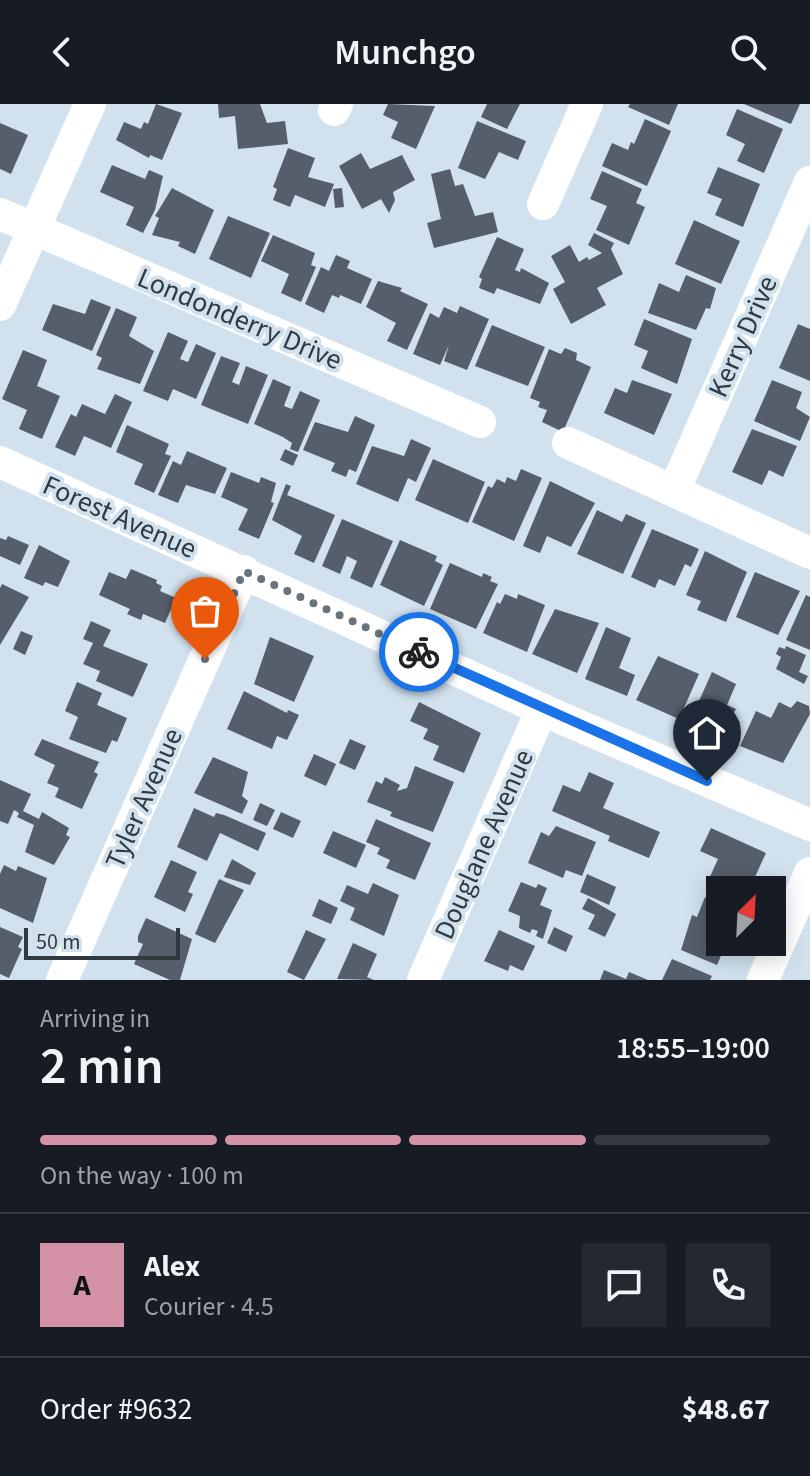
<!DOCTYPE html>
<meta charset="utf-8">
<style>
:root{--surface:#171b24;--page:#242831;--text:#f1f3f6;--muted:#9ea1a6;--line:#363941;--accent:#d392a5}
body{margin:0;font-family:"Source Sans 3",sans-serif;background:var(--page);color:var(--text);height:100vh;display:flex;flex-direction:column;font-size:30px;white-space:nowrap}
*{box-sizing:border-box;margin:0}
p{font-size:26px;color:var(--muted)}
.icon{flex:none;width:44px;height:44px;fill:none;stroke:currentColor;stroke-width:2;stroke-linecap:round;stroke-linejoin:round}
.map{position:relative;height:876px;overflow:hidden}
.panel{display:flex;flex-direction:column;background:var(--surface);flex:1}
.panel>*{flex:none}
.needle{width:52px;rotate:24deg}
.buttons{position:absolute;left:706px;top:772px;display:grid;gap:16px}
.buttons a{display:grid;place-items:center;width:80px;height:80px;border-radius:0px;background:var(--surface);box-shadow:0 4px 20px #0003;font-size:40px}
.scale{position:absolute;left:24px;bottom:20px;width:156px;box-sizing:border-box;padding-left:8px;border:4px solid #32393e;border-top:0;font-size:22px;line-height:28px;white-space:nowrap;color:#32393e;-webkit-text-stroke:6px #d1e2ee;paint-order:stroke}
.pin{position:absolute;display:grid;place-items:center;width:68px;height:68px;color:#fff;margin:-82px -34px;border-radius:50% 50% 50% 0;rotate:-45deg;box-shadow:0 0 8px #0007}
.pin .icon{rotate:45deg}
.courier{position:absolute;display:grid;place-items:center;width:80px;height:80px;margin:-40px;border:6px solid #1a73e8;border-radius:50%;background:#fff;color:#222;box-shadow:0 2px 10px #0007}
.headline em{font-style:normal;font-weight:600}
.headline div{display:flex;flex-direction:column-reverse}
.headline{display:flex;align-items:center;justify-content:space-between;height:136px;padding:0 40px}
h1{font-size:52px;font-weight:600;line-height:60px}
.bar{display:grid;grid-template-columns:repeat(4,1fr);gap:12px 8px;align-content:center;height:96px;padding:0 40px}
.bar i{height:10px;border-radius:6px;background:var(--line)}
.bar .active{background:var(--accent)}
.bar p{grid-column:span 4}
.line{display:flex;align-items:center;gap:20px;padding:0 40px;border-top:2px solid var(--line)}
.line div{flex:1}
.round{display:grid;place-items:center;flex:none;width:84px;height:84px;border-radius:0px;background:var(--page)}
header{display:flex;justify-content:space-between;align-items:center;height:104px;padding:0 40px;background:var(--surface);font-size:36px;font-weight:600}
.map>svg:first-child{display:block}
.building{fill:#565e6c}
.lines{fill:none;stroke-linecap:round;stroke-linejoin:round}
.minor{stroke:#fff;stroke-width:32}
.done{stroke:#6a747c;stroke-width:8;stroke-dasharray:0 14.4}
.route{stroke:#1a73e8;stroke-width:10}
.labels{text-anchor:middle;stroke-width:8;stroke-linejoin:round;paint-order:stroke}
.street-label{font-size:28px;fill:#32393e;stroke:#d1e2ee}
</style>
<header><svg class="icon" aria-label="back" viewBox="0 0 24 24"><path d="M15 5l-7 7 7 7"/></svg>Munchgo<svg class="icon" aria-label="search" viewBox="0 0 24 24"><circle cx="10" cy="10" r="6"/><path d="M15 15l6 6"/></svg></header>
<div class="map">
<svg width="810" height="876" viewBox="0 0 810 876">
<rect width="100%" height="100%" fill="#d1e2ee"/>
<path class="building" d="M156,0L182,9L162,56L150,51L149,54L116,36L124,18L141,25L144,18L148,20Z
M218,0H260L267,19L285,17L288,40L238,45L235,12L219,14Z
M388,0L435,2L416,45L391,34L398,18L383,11Z
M487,0H520L507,25L481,13Z
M630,0H678L669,21L628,3Z
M744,0H800L791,20Z
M737,5L783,25L764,69L737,57L745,40L726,31Z
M645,15L671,27L647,82L602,62L612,39L628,46L631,38L634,40Z
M477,17L526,37L518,56L499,48L485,75L458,64Z
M0,19L28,31L11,70L0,65Z
M288,44L315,54L308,73L334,80L325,103L295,91L290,103L273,96L277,85L273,83Z
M361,49L370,65L402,51L415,76L393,88L395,96L389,109L381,95L362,105L339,62Z
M112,61L145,75L149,66L163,72L155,106L143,129L126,121L134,103L100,88Z
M718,63L760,80L743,123L715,111L722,95L707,89Z
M450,65L455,82L463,80L475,112L493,108L498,128L434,144L427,119L441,115L431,70Z
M602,67L642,85L636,99L645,103L629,141L596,126L607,102L590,95Z
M172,84L214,106L195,150L178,142L180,138L152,131L159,114L155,112Z
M342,84L344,103L335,104L333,85Z
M228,112L270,129L251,174L209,155Z
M694,116L740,137L721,180L675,160Z
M594,129L614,139L611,145L623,170L597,184L606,201L571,220L553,185L565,178L551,152L570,141L579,158L587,153L589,156L602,149L588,141Z
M273,131L315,149L311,161L316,163L301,198L281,189L289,170L261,157Z
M497,133L524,145L515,166L520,168L521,164L549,179L540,200L497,184L494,190L479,184L482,175L479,173Z
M336,151L350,157L347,164L372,175L361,200L340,191L339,194L332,191L324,209L305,200L321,163L329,167Z
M686,171L716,184L710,205L706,204L696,226L648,209L659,179L679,188Z
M378,177L402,184L400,187L428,200L407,246L387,237L396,219L366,203Z
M91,195L111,203L92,247L42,226L53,200L85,210Z
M460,202L489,215L467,266L444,257L449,241L440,261L413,250L430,209L439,214L444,203L457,209Z
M116,204L137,213L129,232L154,247L140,280L97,265L102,254L96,251Z
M644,215L692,235L677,280L641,264L648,247L634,241Z
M798,220L810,225V277L779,264Z
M492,221L545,243L528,282L475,262Z
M168,228L188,237L180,255L188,258L196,240L216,249L196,295L173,285L168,297L143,287Z
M565,244L577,249L576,256L591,263L563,328L542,318L547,306L538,303L540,298L530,294L549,245L561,250Z
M23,246L47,256L37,282L60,292L42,335L19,325L27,306L2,295Z
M221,252L240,259L232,278L239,281L246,262L268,271L248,320L201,301Z
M273,275L291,283L284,302L292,305L300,287L320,296L298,348L290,345L292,339L283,333L254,320Z
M632,276L672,290L654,331L604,309L615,284L627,289Z
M772,276L802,288L796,304L810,313L800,337L754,317Z
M115,290L132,298L111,344L84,332L75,352L55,343L71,310L76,313L82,300L105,310Z
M355,312L375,321L356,368L349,365L346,373L331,367L335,359L303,346L315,318L348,328Z
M127,321L169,340L165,350L171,352L154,389L134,380L143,360L116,348Z
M752,325L797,342L783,373L769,366L762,381L732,368Z
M411,335L431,344L416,378L408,374L398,398L356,380L372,342L404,352Z
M285,345L298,351L293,362L280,356Z
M187,347L227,364L215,390L186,381L178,399L158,391L173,357L181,361Z
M433,355L485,378L468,419L415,396Z
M521,365L542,374L514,437L472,418L488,382L492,384L497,375L505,379L507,373L516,377Z
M231,368L259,379L261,373L276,379L271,398L274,399L259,435L238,426L248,405L221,393Z
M550,377L595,399L571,443L547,432L540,449L523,442Z
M286,380L291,382L287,391L335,411L314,459L294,450L302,432L272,416Z
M597,406L622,418L626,410L646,419L623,470L577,450Z
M342,415L393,437L372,484L350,474L357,457L347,452L340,470L322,462Z
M652,425L699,445L691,463L685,460L675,482L659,475L655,484L631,473Z
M8,432L29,441L20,461L0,452V434L6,436Z
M400,436L437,452L435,457L443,461L424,502L380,481Z
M39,441L70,457L58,483L45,478L43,482L24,474Z
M705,447L747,468L726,518L697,506L701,497L686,491Z
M450,459L482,473L483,469L492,473L490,477L498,480L476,525L430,505Z
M131,465L157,476L156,479L162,482L160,487L176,494L165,519L143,510L141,516L127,510L130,505L99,491L109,468L126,475Z
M755,468L800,487L778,531L736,513Z
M2,480L29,493L0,541V484Z
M505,490L517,495L518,490L545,501L527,548L483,529L497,498L500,500Z
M806,491L810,493V546L786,536Z
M555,505L599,519L577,569L532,550Z
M91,517L111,526L103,542L148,560L133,593L96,577L100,567L83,560L93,539L83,535Z
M606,523L631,534L619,564L635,571L627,592L585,575Z
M21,527L33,532L25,551L13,545Z
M270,533L314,552L294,598L254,580Z
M786,542L806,551L799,568L808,572L804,580L776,565L781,553L776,550L779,543L785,545Z
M658,552L699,570L679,615L636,596Z
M712,568L736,580L727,601L736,605L731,614L740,618L731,638L690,617Z
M77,578L102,589L97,601L127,614L117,638L112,636L106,649L69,635L78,613L65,607Z
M244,587L287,609L288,606L299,611L287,636L277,632L272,645L227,625Z
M797,597L809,602L810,610L783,659L740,642L756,607L771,614L779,598L791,604Z
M419,598L481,629L464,669L433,656L439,642L423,635L428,625L410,617Z
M42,635L99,658L94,668L98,670L82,705L55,693L59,684L47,679L55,661L34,651Z
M350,635L366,642L355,666L339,659Z
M314,650L336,660L326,682L304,672Z
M213,653L248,668L242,692L248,697L242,710L194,689Z
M415,662L454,678L433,728L390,712L392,708L367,698L376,677L382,680L385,673L400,681L397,687L407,684Z
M589,668L614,679L603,704L660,728L649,754L608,737L610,732L552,707L563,681L580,688Z
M0,676L31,690L23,707L39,715L42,708L69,724L66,731L70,733L54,761L25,748L34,721L17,713L19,709L14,706L8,720L0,717Z
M260,699L275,706L267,722L253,716Z
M194,704L214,713L216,709L224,711L266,729L258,747L220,729L207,757L177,743Z
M281,708L301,717L293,734L273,725Z
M376,715L431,739L415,776L386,764L390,756L377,750L380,744L366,738Z
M556,722L596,738L582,772L566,766L563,774L528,759L541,728L549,732Z
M711,724L766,749L749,786H729L708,777L718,755L700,747Z
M333,727L366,741L356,764L323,749Z
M232,755L256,769L250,781L224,773Z
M171,756L197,768L188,788L193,790L185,808L154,793Z
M4,761L16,767L18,762L47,774L33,819L0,804V770Z
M587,770L616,783L609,801L580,788Z
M219,775L244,786L215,839L195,830Z
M521,778L536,784L538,780L547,784L540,801L552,806L543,835L536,832L538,827L532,825L530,829L519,824L520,812L508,807Z
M373,779L399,791L384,832L350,816L355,804L340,797L347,781L368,790Z
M705,793L720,799L719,845L723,847L717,861L681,846L692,811L697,813Z
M588,794L616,810L605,833L588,825L595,811L582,805Z
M319,795L338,804L331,820L312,812Z
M146,814L192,835L180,876H170L134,860L143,840L138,838V832Z
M0,823L23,833L18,843L22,845L9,874L0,870Z
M554,823L573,832L566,848L547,839Z
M306,826L326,835L304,876L287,868Z
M499,826L535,842L523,867L510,861L508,867L484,857Z
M353,839L377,850L367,873L374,876L337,875Z
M672,855L712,872L710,876H662Z
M604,866L626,875L629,868L648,876H600Z"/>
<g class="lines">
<path class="minor" d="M334,6L337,0
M543,100L587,0
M0,110L480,318
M0,201L90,0
M568,339L810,449
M0,358L561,614L810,721
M674,387L810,78
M62,876L244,467
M423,876L542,605
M763,876L810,769"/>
</g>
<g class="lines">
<path class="done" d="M205,555L244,467L419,548"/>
<path class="route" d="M419,548L707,677"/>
</g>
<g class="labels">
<g class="street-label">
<text transform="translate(240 214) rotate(23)" y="10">Londonderry Drive</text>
<text transform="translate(742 232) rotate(-66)" y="10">Kerry Drive</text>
<text transform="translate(120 412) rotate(24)" y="10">Forest Avenue</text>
<text transform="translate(143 694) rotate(-66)" y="10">Tyler Avenue</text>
<text transform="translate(483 740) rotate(-66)" y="10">Douglane Avenue</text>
</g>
</g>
</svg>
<div class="buttons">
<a><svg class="needle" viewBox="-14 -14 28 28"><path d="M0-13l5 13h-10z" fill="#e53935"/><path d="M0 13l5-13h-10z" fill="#9ea1a6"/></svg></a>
</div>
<div class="scale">50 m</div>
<div class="pin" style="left:205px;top:555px;background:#ea580c"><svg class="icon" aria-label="bag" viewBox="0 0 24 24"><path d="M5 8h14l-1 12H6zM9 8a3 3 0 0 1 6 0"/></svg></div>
<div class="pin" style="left:707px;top:677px;background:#1f2937"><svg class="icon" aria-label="home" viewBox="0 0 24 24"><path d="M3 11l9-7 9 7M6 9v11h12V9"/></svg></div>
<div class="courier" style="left:419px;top:548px"><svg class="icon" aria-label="bike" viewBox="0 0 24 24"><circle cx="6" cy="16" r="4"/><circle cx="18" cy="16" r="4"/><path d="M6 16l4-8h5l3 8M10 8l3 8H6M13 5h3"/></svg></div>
</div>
<section class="panel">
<div class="headline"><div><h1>2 min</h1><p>Arriving in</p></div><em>18:55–19:00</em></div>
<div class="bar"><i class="active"></i><i class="active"></i><i class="active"></i><i></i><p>On the way · 100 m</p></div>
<div class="line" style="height:144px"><b class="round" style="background:var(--accent);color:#111">A</b><div><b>Alex</b><p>Courier · 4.5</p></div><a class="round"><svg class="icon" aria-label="chat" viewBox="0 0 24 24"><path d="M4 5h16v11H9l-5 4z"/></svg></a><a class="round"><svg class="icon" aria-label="phone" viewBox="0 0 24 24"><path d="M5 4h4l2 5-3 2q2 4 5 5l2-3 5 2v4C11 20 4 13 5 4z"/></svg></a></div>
<div class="line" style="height:104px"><div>Order #9632</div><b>$48.67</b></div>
</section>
